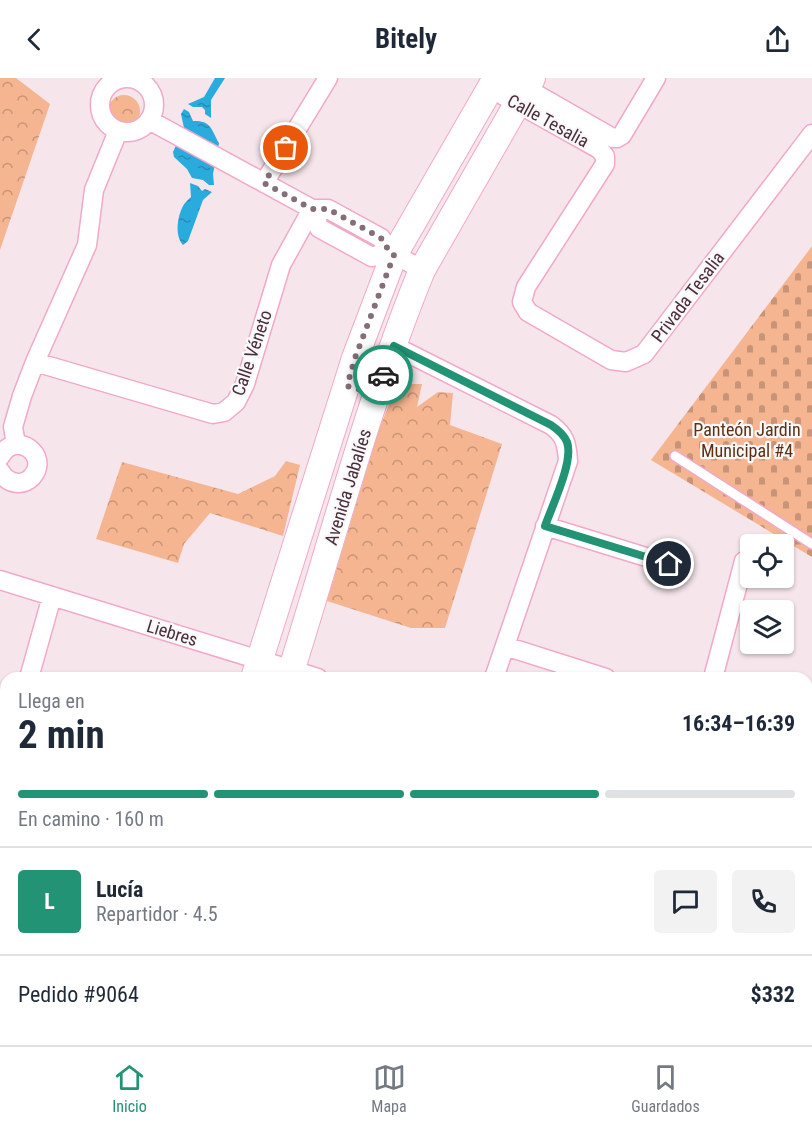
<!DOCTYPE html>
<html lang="es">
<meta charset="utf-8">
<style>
:root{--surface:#fff;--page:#f2f2f3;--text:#1f2937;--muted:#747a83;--line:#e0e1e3;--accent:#229375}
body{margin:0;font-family:"Roboto Condensed",sans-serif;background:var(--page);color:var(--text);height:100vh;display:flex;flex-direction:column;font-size:22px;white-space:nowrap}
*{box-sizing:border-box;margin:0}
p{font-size:20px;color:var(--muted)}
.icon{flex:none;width:33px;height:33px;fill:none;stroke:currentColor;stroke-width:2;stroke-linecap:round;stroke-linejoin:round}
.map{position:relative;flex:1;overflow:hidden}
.drawer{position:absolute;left:0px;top:594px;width:813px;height:374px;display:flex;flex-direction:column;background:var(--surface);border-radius:18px 18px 0 0;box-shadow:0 2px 4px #0004}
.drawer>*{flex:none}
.buttons{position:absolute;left:740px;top:456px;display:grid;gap:12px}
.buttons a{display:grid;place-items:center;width:54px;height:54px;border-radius:6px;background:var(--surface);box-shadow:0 2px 4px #0004;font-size:30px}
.pin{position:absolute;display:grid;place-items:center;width:51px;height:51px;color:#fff;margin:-26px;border:3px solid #fff;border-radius:50%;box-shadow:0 2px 6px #0007}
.courier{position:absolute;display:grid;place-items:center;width:60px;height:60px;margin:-30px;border:4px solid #229375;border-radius:50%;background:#fff;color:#222;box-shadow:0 2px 8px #0007}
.head em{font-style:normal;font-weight:700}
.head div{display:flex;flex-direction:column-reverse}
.head{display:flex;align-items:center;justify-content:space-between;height:102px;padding:0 18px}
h1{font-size:39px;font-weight:700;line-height:45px}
.bar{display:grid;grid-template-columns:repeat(4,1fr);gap:9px 6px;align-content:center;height:72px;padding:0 18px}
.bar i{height:8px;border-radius:4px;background:var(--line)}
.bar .active{background:var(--accent)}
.bar p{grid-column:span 4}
.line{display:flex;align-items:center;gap:15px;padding:0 18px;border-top:2px solid var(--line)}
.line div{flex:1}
.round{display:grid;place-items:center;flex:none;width:63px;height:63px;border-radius:6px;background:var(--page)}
header{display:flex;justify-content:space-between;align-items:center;height:78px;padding:0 18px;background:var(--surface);font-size:27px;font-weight:700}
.tab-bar{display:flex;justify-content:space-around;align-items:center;height:84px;border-top:2px solid var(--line);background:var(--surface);font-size:16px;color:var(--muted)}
.tab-bar a{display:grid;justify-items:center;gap:3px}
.tab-bar .active{color:var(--accent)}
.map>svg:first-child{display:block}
.cemetery{fill:url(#cemetery-stones)}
.park{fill:url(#park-crowns)}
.water{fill:url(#water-ripples)}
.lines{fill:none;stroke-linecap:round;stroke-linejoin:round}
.lane-casing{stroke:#f2a8c9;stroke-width:12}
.street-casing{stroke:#f2a8c9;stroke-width:21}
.secondary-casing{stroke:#f2a8c9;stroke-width:28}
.lane{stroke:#fff;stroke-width:9}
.street{stroke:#fff;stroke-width:18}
.secondary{stroke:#fff;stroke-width:26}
.done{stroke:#866e78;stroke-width:6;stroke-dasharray:0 10.8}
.route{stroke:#229375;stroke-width:8}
.labels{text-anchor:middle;stroke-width:4.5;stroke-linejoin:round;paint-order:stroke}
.street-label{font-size:18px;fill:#4a2d3a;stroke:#f8f8f8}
.park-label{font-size:18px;fill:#5e3114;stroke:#f8f8f8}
</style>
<header><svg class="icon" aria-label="back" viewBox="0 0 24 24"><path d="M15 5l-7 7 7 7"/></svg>Bitely<svg class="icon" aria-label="share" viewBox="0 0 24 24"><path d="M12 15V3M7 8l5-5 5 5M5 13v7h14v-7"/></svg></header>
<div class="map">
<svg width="812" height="967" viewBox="0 0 812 967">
<defs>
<pattern id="cemetery-stones" width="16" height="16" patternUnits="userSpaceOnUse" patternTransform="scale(1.5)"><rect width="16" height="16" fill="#f5b590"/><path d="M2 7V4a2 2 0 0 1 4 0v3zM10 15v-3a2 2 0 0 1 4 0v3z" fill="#c89477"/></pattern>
<pattern id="park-crowns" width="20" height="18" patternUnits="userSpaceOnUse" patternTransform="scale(1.5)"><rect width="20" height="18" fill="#f5b590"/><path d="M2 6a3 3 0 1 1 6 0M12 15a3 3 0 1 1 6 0" fill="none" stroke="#c89477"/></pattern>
<pattern id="water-ripples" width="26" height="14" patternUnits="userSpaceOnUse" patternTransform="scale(1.5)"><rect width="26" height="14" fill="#2aabde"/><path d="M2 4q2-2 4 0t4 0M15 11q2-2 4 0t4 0" fill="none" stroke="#268cb5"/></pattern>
</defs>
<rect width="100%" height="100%" fill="#f6e6ec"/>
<path class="cemetery" d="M812,168V479L651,382Z"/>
<path class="park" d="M0,0H16L50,26L0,172Z
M108 33a16 16 0 1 1 32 0a16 16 0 1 1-32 0Z
M397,306H422L417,329L438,314L453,315L450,347L502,366L445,550H411L327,523L378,354Z
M286,383L300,387L283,458L210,435L184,466L178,485L96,461L122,384L238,416L275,398Z"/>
<path class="water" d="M215,0H225L211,22V40L205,36V32L202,29H193L188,26L204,19Z
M184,31L189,34L193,43C211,42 211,51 219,65L213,96L214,107H209L203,102L192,100L187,91L174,79L173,74L184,50L181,36Z
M190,105L198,108L202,113L205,111L212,114L203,122L188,163L183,167C175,158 177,141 182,130C184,125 188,122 191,119Z"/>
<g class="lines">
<g class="lane-casing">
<path id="lane" d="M675,378L812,466"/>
</g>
<g class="street-casing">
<path id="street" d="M508,0L613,60H617L622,57L656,0
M100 27a27 27 0 1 1 54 0a27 27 0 1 1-54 0Z
M490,10L599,71L605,78V86L526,209L522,224L528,234L611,282L626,284L644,276L812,56
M149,42L312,131H328L381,160L389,173L422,192
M264,105L328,0
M314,132L319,150L372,179L389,173
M394,268L551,347C565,357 567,366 568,383L494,600
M35,284L213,336L224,334L236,324L245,306L281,187L312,131
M16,366L13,349L22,318L35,284L87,167L94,112L118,53
M0,379C15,351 51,377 32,399C28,403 24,405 19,405C10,405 4,400 0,393
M545,448L669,486
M0,502L318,600
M505,568L606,600
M29,600L52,518
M713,600L744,483
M807,631L812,633
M0,648L6,650
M0,698L6,678
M807,754L812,756
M0,791L6,792
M807,884L812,886
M0,959L6,941
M86,962L104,967
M213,962L232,967
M494,967L496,962
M632,967L633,962
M759,967L761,962"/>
</g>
<g class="secondary-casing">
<path id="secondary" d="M254,600L355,280L394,177L496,0
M289,600C332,464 368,324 422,192L532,0
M141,967L143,962
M174,967L176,962"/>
</g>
<use href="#lane" class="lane"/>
<use href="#street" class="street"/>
<use href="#secondary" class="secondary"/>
</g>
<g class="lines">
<path class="done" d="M286,70L264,105L312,131H328L381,160L389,173L394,177L355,280L347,308L376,316L383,297"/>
<path class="route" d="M383,297L394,268L551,347C557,351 564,357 567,364C574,383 552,428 545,448L669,486"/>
</g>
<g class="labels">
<g class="street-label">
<text transform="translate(548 43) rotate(29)" y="6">Calle Tesalia</text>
<text transform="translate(688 219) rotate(-53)" y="6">Privada Tesalia</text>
<text transform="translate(252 275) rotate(-71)" y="6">Calle Véneto</text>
<text transform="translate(348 409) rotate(-73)" y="6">Avenida Jabalíes</text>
<text transform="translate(172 555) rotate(17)" y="6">Liebres</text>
</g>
<g class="park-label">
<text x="747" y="358">Panteón Jardin<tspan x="747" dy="21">Municipal #4</tspan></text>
</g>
</g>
</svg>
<div class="buttons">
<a><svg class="icon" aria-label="locate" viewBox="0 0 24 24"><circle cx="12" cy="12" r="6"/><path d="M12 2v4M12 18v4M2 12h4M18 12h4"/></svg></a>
<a><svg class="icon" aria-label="layers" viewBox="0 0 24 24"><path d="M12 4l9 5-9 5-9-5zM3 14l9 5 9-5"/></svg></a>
</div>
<div class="pin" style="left:286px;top:70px;background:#ea580c"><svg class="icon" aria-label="bag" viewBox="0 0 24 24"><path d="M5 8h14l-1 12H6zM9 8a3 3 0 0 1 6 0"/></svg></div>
<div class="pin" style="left:669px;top:486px;background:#1f2937"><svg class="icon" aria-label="home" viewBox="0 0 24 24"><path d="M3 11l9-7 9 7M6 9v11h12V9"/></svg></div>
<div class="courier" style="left:383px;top:297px"><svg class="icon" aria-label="car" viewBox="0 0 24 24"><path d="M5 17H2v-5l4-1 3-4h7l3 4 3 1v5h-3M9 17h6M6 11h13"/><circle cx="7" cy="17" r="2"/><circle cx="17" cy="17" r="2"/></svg></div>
<section class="drawer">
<div class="head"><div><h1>2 min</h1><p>Llega en</p></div><em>16:34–16:39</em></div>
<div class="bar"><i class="active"></i><i class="active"></i><i class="active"></i><i></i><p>En camino · 160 m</p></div>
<div class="line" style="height:108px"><b class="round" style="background:var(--accent);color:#fff">L</b><div><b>Lucía</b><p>Repartidor · 4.5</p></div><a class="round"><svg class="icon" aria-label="chat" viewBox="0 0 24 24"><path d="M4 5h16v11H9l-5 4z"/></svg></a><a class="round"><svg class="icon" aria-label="phone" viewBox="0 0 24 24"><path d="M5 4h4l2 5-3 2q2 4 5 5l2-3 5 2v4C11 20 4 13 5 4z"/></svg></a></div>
<div class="line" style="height:78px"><div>Pedido #9064</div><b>$332</b></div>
</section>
</div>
<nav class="tab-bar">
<a class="active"><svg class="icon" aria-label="home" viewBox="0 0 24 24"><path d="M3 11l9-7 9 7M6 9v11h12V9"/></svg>Inicio</a>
<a><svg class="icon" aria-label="map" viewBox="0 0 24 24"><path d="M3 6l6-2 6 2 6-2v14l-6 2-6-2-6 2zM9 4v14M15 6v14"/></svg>Mapa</a>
<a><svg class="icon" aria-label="saved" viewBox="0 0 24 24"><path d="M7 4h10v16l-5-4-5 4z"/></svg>Guardados</a>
</nav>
